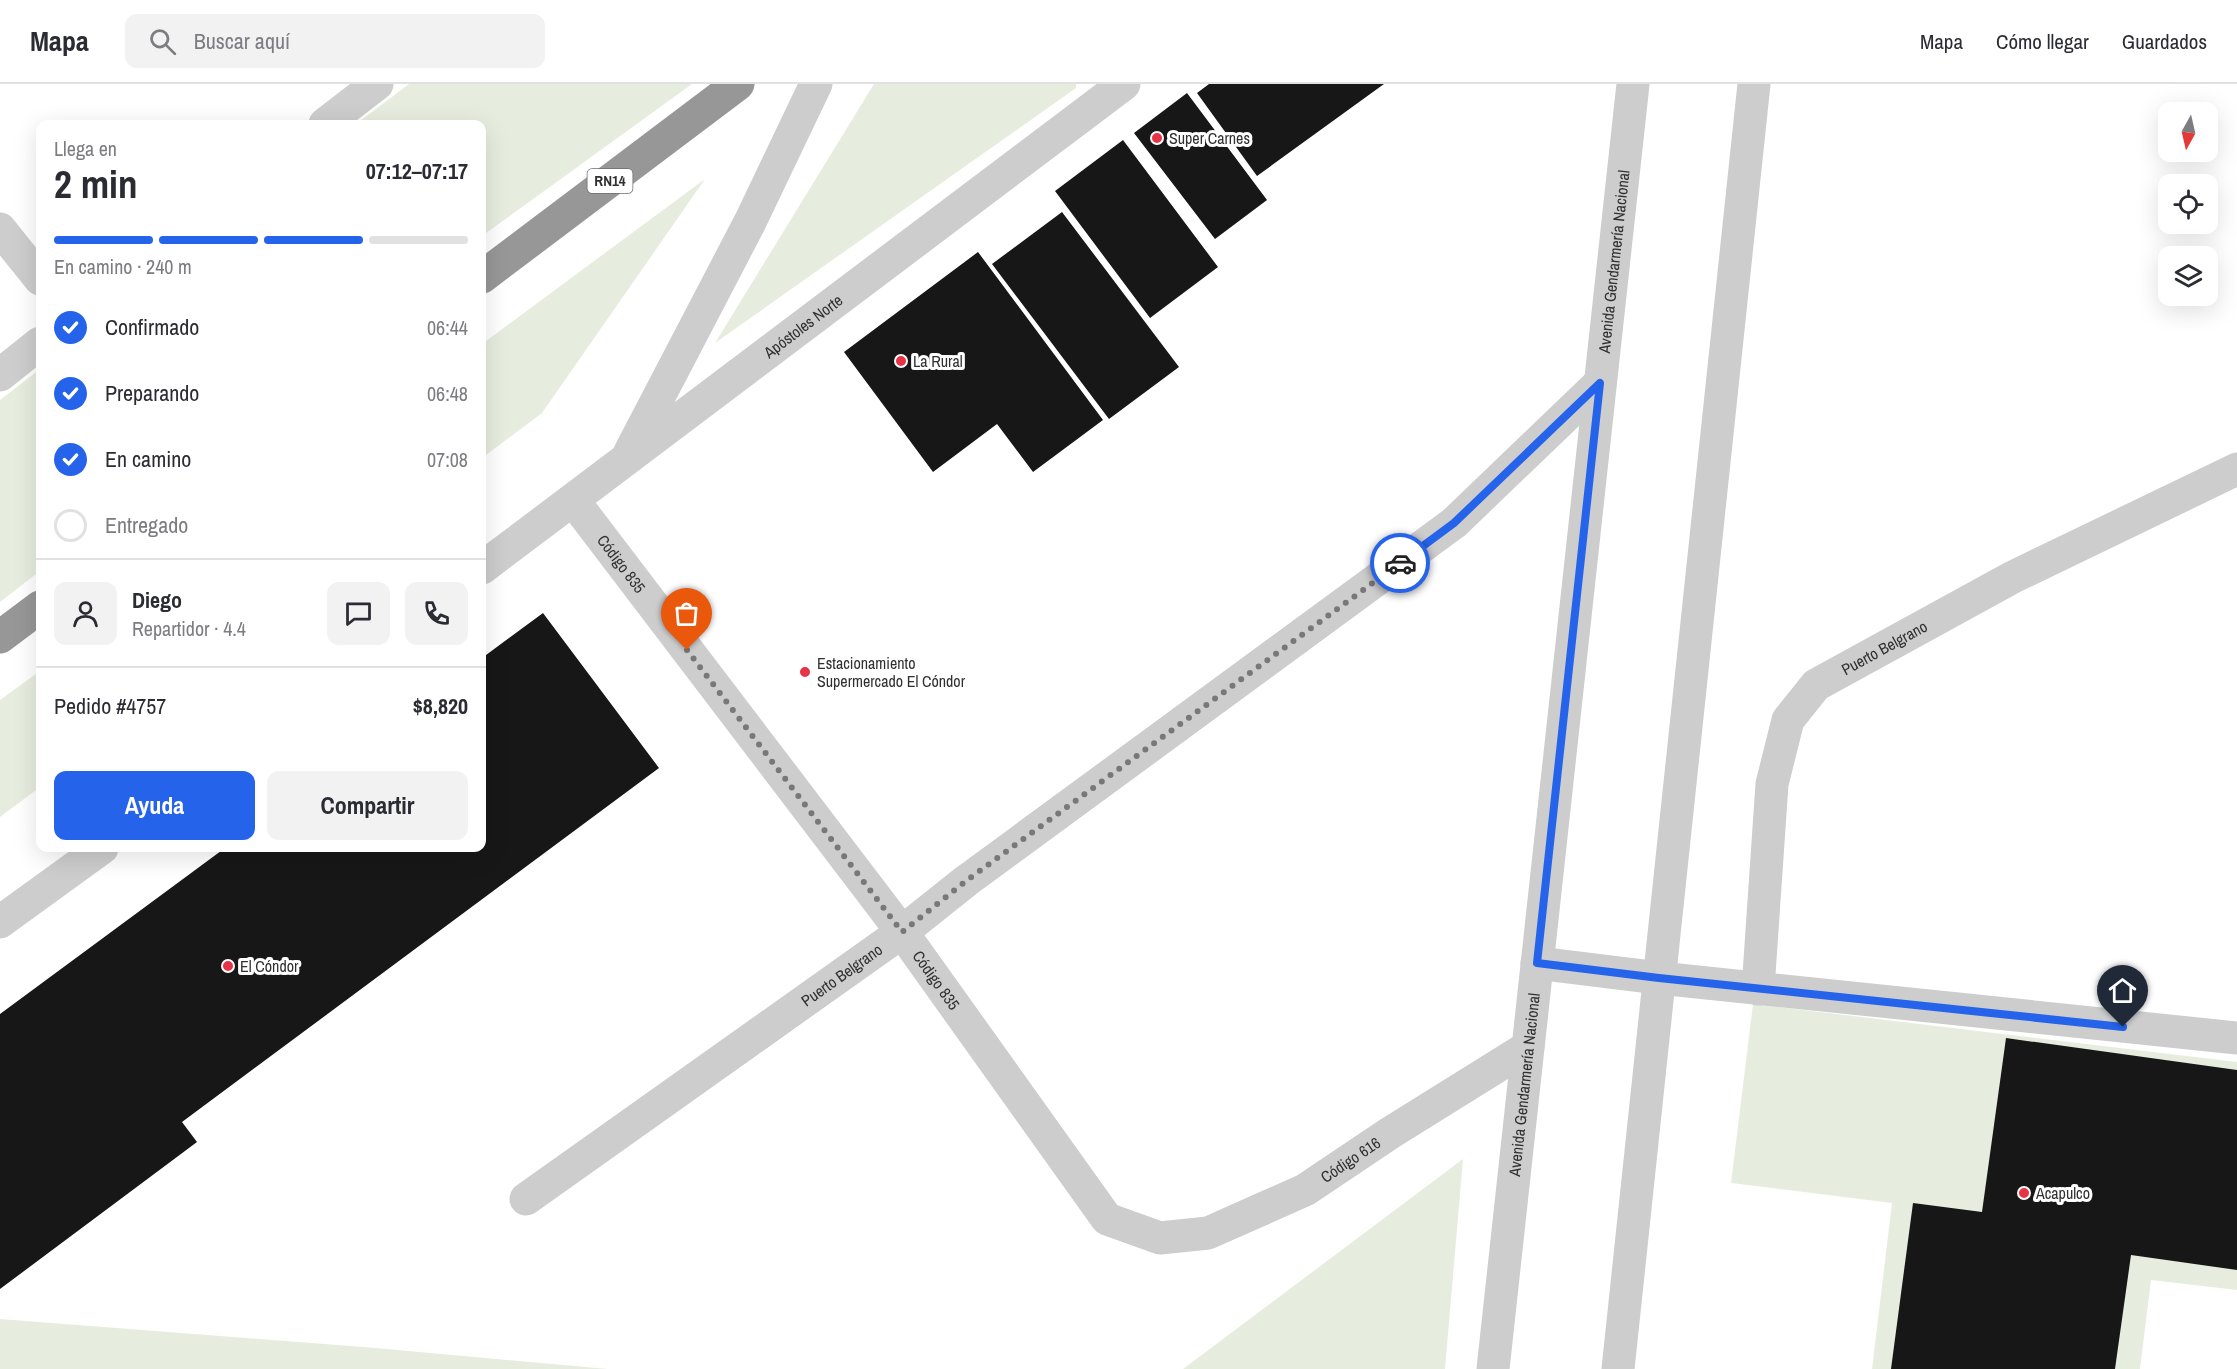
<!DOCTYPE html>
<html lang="es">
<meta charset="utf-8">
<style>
:root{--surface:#fff;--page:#f2f2f3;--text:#2b2b33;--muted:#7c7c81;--line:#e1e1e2;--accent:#2563eb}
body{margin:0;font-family:"Archivo Narrow",sans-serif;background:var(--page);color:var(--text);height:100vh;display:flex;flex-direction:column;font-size:22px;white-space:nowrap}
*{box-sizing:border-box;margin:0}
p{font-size:20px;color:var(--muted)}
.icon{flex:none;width:33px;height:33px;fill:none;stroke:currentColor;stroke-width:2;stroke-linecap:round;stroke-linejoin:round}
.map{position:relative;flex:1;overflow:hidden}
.details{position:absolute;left:36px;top:36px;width:450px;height:732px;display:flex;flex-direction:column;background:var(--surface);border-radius:12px;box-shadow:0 6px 24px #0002}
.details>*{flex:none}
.needle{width:39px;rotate:188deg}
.tools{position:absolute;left:2158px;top:18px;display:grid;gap:12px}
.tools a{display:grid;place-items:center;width:60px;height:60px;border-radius:12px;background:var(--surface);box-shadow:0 6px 24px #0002;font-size:30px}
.pin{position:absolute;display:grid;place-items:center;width:51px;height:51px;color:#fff;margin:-62px -26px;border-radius:50% 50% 50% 0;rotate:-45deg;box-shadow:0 0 6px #0007}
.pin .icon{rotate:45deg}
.courier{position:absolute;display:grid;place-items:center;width:60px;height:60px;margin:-30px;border:4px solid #2563eb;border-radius:50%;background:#fff;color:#222;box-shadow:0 2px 8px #0007}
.summary em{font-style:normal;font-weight:700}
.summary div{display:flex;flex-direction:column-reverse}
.summary{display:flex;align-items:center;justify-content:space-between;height:102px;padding:0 18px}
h1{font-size:39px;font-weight:700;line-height:45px}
.bar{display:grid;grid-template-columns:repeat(4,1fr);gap:9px 6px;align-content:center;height:72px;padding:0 18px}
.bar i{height:8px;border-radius:4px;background:var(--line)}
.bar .current{background:var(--accent)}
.bar p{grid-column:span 4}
.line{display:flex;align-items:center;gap:15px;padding:0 18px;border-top:2px solid var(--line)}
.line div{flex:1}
.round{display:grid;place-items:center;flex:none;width:63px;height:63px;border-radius:12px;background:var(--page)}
ol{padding:0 18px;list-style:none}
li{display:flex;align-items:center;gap:18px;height:66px}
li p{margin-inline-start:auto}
li .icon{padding:6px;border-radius:50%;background:var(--accent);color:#fff;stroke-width:4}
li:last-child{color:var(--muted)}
li i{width:33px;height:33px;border:3px solid var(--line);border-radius:50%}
.cta{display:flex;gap:12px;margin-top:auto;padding:12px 18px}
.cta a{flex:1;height:69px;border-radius:12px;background:var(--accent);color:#fff;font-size:24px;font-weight:700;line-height:69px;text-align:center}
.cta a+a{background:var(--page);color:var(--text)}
header{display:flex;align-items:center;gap:36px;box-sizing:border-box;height:84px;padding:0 30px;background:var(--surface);border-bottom:2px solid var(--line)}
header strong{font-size:28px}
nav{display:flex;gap:33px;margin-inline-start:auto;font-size:21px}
.search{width:420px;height:54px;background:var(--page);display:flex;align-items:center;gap:15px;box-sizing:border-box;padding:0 21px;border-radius:12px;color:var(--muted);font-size:22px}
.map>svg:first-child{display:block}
.green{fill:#e7edde}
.building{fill:#171717}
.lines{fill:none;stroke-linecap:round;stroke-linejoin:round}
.minor{stroke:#cdcdcd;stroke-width:33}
.highway{stroke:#979797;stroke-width:33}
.done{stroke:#787878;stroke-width:6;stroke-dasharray:0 10.8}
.route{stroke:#2563eb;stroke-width:8}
.poi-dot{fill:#e63347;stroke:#fff;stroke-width:2}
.labels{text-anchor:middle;stroke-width:6;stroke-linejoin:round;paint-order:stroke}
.shield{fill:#fff;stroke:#6e6e6e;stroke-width:1.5}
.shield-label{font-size:15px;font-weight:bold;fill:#303030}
.poi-label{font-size:16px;fill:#303030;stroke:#fff;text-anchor:start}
.street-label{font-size:16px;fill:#303030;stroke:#fff}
</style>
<header>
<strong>Mapa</strong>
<div class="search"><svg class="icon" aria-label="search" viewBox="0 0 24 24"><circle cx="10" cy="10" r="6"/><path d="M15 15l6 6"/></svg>Buscar aquí</div>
<nav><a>Mapa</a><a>Cómo llegar</a><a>Guardados</a></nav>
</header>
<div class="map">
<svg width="2237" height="1285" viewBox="0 0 2237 1285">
<rect width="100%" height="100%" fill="#fff"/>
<path class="green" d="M409,0H692L482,152V40H356Z
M874,0H1076V4L715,259Z
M705,95L542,329L482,374V260Z
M40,285V487L0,518V316Z
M40,587V703L0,733V616Z
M1753,920L2237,978V1206L2151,1196L2140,1285H1872L1892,1119L1731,1099Z
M1463,1075L1445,1285H1183Z
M0,1235L376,1264L608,1285H0Z"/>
<path class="building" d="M1209,0H1384L1257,92L1197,9Z
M1187,9L1267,116L1215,155L1134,49Z
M1123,56L1218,183L1150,234L1055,107Z
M1062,128L1179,283L1109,335L992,180Z
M978,168L1103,336L1033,388L997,340L933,388L844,268Z
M543,529L659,684L182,1038L197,1058L0,1205V930L225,764H482V574Z
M2006,954L2237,986V1186L2131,1171L2115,1285H1891L1913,1119L1982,1128Z"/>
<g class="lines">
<g class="minor">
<path d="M325,40L377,0"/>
<path d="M0,145L40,195"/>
<path d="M0,291L40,259"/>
<path d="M630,368L750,138L816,0"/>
<path id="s1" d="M573,416L902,848L1107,1135L1160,1154L1208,1149L1305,1106L1390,1049L1528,963"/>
<path id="s2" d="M482,484L1124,0"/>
<path d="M0,838L102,764"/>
<path d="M1537,879L1659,894L2237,954"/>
<path id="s3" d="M1758,905L1772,700L1788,636L1816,601L2013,493L2237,385"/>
<path id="s4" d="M526,1115L902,848L966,797L1454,439L1600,299"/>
<path id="s5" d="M1493,1285L1633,0"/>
<path d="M1618,1285L1754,0"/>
</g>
<path class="highway" d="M482,193L738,0
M0,553L40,523"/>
</g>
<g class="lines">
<path class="done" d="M687,566L902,848L966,797L1400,479"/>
<path class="route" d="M1400,479L1454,439L1600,299L1537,879L1659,894L2123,943"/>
</g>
<g class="poi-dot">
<circle cx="1157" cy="54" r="6"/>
<circle cx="901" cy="277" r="6"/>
<circle cx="805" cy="588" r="6"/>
<circle cx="228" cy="882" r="6"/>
<circle cx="2024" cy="1109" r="6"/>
</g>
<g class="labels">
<rect class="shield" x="587.5" y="85" width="45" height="24" rx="4.5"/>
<g class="shield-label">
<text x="610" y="102">RN14</text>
</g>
<g class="poi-label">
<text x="1169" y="60">Super Carnes</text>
<text x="913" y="283">La Rural</text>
<text x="817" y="585">Estacionamiento<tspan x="817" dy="18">Supermercado El Cóndor</tspan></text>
<text x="240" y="888">El Cóndor</text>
<text x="2036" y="1115">Acapulco</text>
</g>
<g class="street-label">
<text dy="6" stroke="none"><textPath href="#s5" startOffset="1114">Avenida Gendarmería Nacional</textPath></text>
<text dy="6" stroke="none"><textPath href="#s2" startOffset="402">Apóstoles Norte</textPath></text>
<text dy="6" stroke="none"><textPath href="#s1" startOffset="80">Código 835</textPath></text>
<text dy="6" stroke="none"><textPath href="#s3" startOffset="394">Puerto Belgrano</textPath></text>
<text dy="6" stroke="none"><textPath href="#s4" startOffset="387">Puerto Belgrano</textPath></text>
<text dy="6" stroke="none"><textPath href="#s1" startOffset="602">Código 835</textPath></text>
<text dy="6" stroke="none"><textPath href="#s5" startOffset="286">Avenida Gendarmería Nacional</textPath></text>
<text dy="6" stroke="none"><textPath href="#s1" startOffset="1161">Código 616</textPath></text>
</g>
</g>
</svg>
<div class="tools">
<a><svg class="needle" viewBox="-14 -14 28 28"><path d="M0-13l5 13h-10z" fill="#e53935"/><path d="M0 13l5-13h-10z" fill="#7c7c81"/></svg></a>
<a><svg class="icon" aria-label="locate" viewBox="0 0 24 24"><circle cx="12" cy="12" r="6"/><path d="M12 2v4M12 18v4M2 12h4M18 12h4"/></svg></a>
<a><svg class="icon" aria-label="layers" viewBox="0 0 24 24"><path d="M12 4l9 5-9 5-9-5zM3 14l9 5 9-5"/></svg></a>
</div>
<div class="pin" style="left:687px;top:566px;background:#ea580c"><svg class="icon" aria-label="bag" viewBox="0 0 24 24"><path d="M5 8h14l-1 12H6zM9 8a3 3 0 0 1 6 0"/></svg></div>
<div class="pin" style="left:2123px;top:943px;background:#1f2937"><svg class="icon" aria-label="home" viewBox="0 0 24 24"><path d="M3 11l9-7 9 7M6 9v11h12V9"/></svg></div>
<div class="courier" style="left:1400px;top:479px"><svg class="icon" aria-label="car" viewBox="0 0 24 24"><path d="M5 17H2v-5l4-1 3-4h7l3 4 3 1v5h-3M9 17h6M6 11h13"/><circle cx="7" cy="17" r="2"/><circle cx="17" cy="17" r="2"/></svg></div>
<section class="details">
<div class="summary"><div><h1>2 min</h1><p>Llega en</p></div><em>07:12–07:17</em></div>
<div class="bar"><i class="current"></i><i class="current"></i><i class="current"></i><i></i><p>En camino · 240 m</p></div>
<ol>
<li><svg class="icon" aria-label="check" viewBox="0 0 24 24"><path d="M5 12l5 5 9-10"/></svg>Confirmado<p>06:44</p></li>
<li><svg class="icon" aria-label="check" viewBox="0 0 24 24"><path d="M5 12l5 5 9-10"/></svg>Preparando<p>06:48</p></li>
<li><svg class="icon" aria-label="check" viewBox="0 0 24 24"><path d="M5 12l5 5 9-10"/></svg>En camino<p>07:08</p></li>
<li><i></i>Entregado</li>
</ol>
<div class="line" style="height:108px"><a class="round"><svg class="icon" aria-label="person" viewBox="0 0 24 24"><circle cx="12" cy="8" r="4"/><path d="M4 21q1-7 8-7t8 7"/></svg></a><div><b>Diego</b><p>Repartidor · 4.4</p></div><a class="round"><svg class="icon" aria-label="chat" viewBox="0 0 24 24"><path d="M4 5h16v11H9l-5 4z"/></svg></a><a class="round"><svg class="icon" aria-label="phone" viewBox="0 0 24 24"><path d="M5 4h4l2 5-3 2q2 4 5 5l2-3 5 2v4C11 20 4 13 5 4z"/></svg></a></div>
<div class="line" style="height:78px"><div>Pedido #4757</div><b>$8,820</b></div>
<div class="cta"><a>Ayuda</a><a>Compartir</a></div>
</section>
</div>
